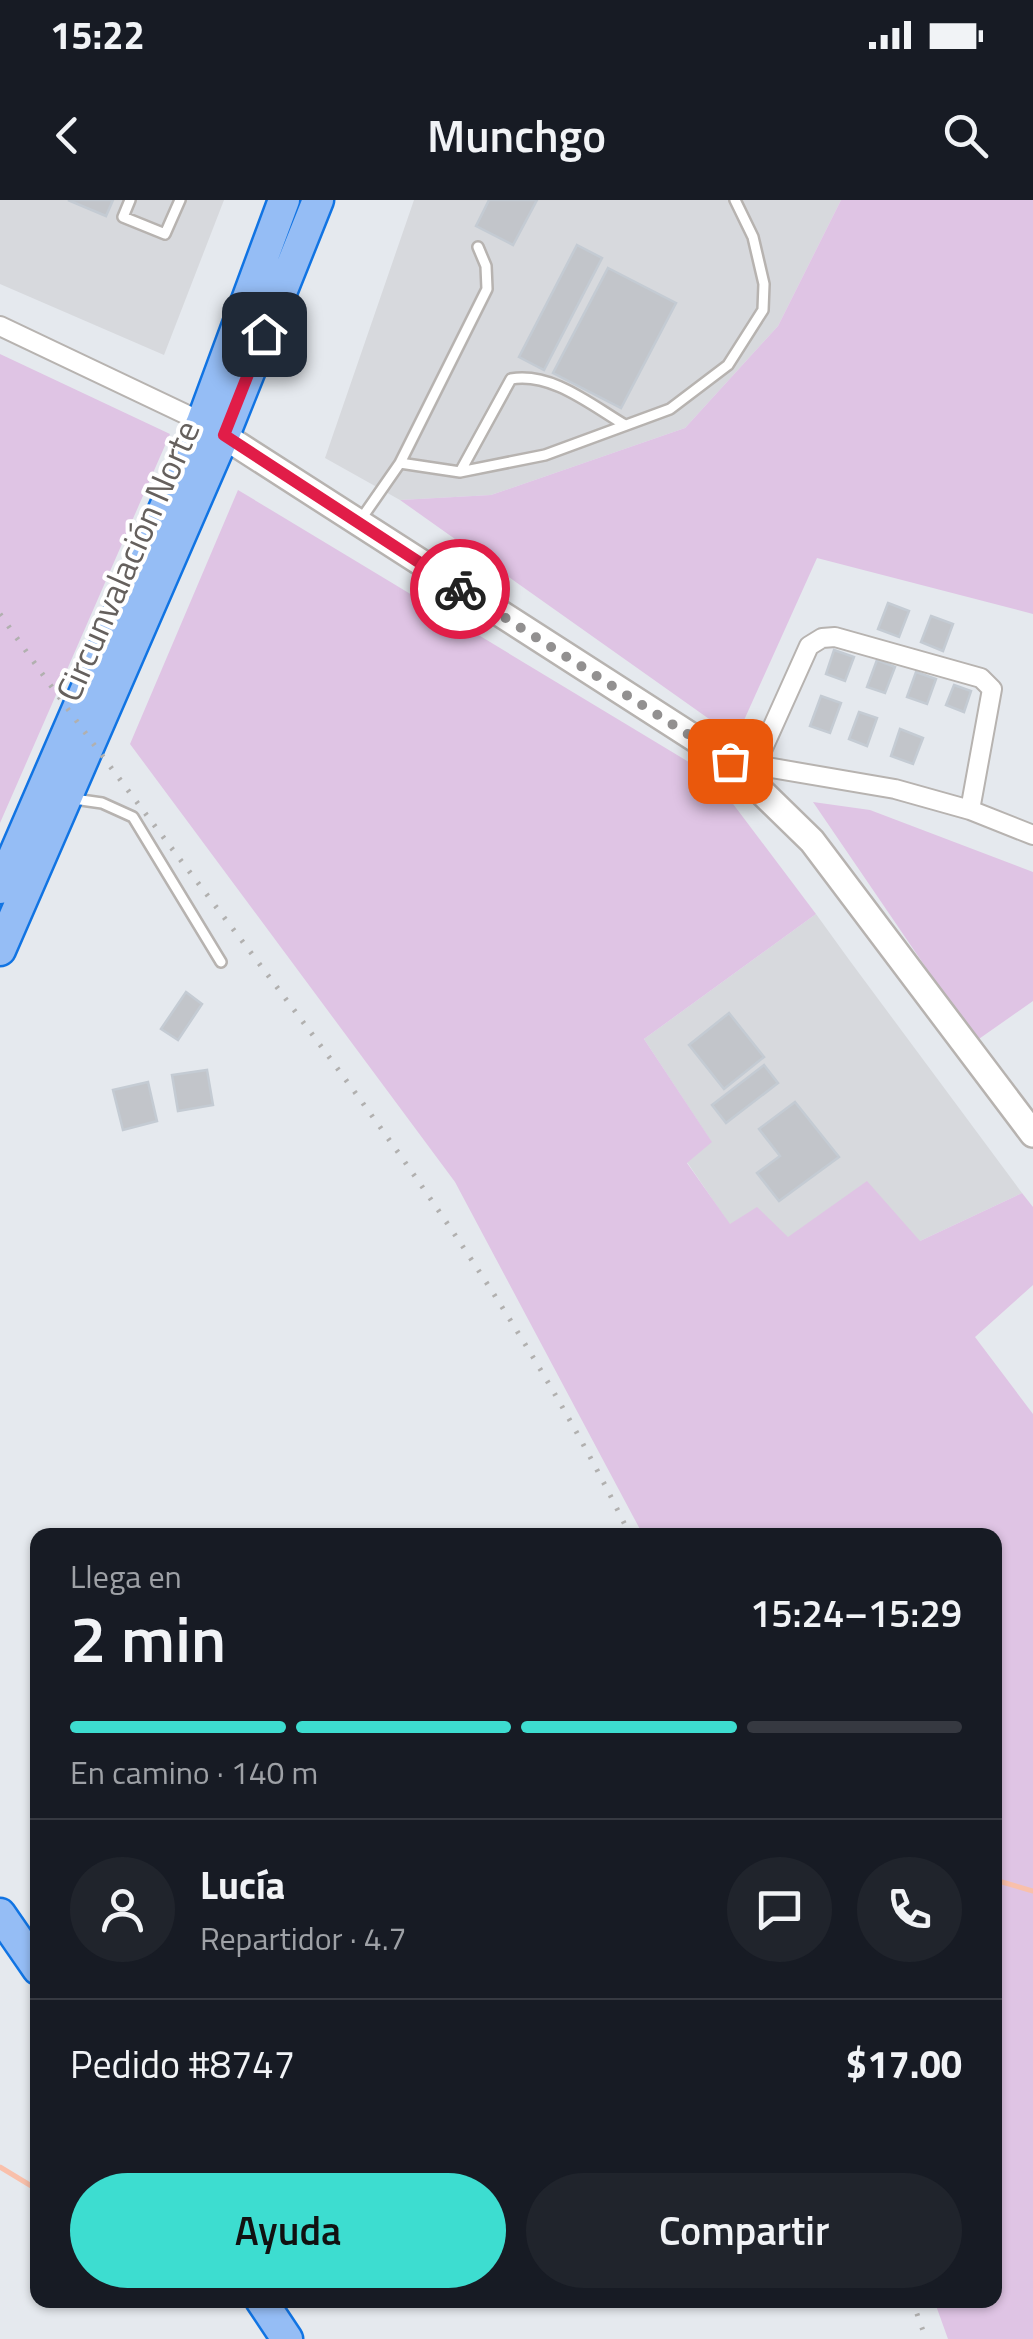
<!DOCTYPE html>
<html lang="es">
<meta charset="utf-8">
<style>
:root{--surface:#171b24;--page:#20242c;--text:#f1f3f6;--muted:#9ea1a6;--line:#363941;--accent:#3dddd0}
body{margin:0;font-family:"Titillium Web",sans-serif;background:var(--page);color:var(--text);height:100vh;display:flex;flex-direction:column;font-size:38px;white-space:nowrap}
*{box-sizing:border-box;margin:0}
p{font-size:32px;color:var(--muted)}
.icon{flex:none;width:55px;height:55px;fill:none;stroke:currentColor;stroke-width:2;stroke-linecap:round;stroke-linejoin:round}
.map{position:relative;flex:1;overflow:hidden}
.sheet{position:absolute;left:30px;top:1328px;width:972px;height:780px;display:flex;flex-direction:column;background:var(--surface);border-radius:20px;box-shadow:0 2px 8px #0004}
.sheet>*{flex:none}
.pin{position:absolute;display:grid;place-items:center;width:85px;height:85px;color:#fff;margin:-42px;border-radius:20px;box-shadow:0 5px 15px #0006}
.courier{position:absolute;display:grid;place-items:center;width:100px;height:100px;margin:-50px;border:8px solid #e11d48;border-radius:50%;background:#fff;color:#222;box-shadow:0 2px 12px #0007}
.headline em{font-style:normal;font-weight:600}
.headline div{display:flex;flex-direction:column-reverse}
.headline{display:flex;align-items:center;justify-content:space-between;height:170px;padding:0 40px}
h1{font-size:65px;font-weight:600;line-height:75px}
.bar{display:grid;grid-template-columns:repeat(4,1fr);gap:15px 10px;align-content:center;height:120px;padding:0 40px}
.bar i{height:12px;border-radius:8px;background:var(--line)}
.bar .selected{background:var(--accent)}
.bar p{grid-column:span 4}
.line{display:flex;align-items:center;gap:25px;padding:0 40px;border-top:2px solid var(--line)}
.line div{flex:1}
.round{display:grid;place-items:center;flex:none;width:105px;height:105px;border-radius:52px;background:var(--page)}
.action{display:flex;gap:20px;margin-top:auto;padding:20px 40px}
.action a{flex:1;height:115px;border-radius:60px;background:var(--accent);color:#111;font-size:40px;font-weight:600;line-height:115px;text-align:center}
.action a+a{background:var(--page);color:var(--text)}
.status{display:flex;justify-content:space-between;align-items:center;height:70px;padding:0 50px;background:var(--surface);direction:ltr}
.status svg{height:28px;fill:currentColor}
header{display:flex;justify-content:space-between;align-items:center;height:130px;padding:0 40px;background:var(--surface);font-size:45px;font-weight:600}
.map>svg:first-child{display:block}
.industrial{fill:#d7d9dd}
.green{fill:#dfc4e4}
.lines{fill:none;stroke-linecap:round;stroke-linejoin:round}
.stream{stroke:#f9c0ab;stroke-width:5}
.building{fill:#c2c5ca;stroke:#c4cbd3;stroke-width:2.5}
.lane-casing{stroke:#b7b3b0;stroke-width:14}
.street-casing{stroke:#b7b3b0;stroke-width:22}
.secondary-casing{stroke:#b7b3b0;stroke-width:30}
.highway-casing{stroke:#1174e3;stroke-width:35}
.lane{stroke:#fff;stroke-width:9}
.street{stroke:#fff;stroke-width:18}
.secondary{stroke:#fff;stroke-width:25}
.highway{stroke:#95bdf5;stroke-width:30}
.rail{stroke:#b1b0af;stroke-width:5;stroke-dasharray:2.5 12;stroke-linecap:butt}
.done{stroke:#929090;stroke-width:10;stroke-dasharray:0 18}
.route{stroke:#e11d48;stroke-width:12}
.labels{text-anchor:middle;stroke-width:8;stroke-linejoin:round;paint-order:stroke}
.street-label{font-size:35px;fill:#65605d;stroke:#fff}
</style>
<div class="status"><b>15:22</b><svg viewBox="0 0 49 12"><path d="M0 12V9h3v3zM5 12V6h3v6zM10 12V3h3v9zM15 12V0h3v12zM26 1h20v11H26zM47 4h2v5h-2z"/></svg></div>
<header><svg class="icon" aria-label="back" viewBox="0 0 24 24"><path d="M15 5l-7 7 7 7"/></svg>Munchgo<svg class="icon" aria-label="search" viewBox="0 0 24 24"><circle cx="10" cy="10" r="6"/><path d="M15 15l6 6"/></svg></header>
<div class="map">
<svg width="1033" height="2139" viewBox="0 0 1033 2139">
<rect width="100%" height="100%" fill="#e5e9ee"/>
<path class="industrial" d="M0,0H224L164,155L0,84Z
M414,0H841L778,126L685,228L491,295L400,300L325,258Z
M816,714L850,761L1022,993L920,1041L788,1037L730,1025L687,962L711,941L644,839Z"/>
<path class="green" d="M841,0H1033V414L817,358L736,538L400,300L491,295L685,228L778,126Z
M0,154L170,234L0,623Z
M238,290L712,576L816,714L644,839L712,942L687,963L730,1024L757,1007L788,1037L867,981L920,1041L1022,993L1033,1007V1085L975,1137L1033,1214V2139H948L934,2100H995V1335H643L455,982L130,544Z
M813,602L870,610L1033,672V801L976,841Z"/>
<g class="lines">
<path class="stream" d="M995,1680L1033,1691
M0,1967L38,1990"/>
</g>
<path class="building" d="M68,0H113L106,16Z
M489,0H537L513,45L476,26Z
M577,45L602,58L544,170L519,157Z
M608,68L676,103L621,208L553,173Z
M888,403L909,411L899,437L878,429Z
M931,416L953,424L943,451L921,442Z
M834,450L854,457L845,481L826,474Z
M877,460L895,467L885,493L867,487Z
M916,472L936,479L927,504L907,497Z
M954,485L971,491L964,512L946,505Z
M821,496L841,503L830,533L810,526Z
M859,512L877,518L867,546L849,539Z
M900,529L923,538L913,564L891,556Z
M186,792L202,804L178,840L161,829Z
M729,813L764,857L724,889L689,845Z
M764,865L778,883L726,923L712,905Z
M207,870L213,905L178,911L172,875Z
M148,882L157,921L123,930L113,890Z
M795,902L839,957L779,1001L757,973L780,956L759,929Z"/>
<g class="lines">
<g class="lane-casing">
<path id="lane" d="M130,0L123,17L165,34L180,0
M400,263L460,272L545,255L670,209L728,165L763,110L764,84L753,37L735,0
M460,272L511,179C552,172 591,205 625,225
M359,322L400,263L487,89L486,66L478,47
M74,599L102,603L133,617L221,762"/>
</g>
<g class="street-casing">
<path id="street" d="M0,126L202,222
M743,563L895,589L970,610L1033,635
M755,566L809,446L822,438L835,437L981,478L992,489L970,610"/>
</g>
<g class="secondary-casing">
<path id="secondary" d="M210,227L730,561L812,641L1033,934"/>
</g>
<g class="highway-casing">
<path id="highway" d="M0,688L202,222L284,0
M0,750L224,235L318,0
M0,1714L38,1769
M261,2100L287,2139"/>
</g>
<use href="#lane" class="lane"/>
<use href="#street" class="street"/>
<use href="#secondary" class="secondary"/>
<use href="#highway" class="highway"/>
<path class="rail" d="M0,414C212,719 467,999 630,1335
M912,2100L926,2139"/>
</g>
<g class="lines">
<path class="done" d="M460,389L730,561"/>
<path class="route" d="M264,134L224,235L460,389"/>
</g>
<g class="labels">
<g class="street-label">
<text transform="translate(128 361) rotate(-66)" y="12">Circunvalación Norte</text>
</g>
</g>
</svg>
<div class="pin" style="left:730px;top:561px;background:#ea580c"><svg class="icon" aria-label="bag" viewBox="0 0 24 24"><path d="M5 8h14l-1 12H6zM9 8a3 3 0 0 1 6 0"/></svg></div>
<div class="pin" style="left:264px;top:134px;background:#1f2937"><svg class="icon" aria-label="home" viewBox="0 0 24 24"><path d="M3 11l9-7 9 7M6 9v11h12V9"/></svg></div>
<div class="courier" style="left:460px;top:389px"><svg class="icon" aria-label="bike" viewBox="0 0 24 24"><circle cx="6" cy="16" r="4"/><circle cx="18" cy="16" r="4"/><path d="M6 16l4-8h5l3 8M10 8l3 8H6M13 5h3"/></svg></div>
<section class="sheet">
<div class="headline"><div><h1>2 min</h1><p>Llega en</p></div><em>15:24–15:29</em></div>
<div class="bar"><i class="selected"></i><i class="selected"></i><i class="selected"></i><i></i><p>En camino · 140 m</p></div>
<div class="line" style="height:180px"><a class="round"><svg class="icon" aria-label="person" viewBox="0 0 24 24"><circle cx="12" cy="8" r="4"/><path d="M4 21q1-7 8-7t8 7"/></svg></a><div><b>Lucía</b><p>Repartidor · 4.7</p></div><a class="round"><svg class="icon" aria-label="chat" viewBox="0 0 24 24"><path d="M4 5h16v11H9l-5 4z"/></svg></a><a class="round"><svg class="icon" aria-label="phone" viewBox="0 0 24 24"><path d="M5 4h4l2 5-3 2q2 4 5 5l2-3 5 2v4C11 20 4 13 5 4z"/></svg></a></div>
<div class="line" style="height:130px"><div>Pedido #8747</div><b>$17.00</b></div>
<div class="action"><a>Ayuda</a><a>Compartir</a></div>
</section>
</div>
